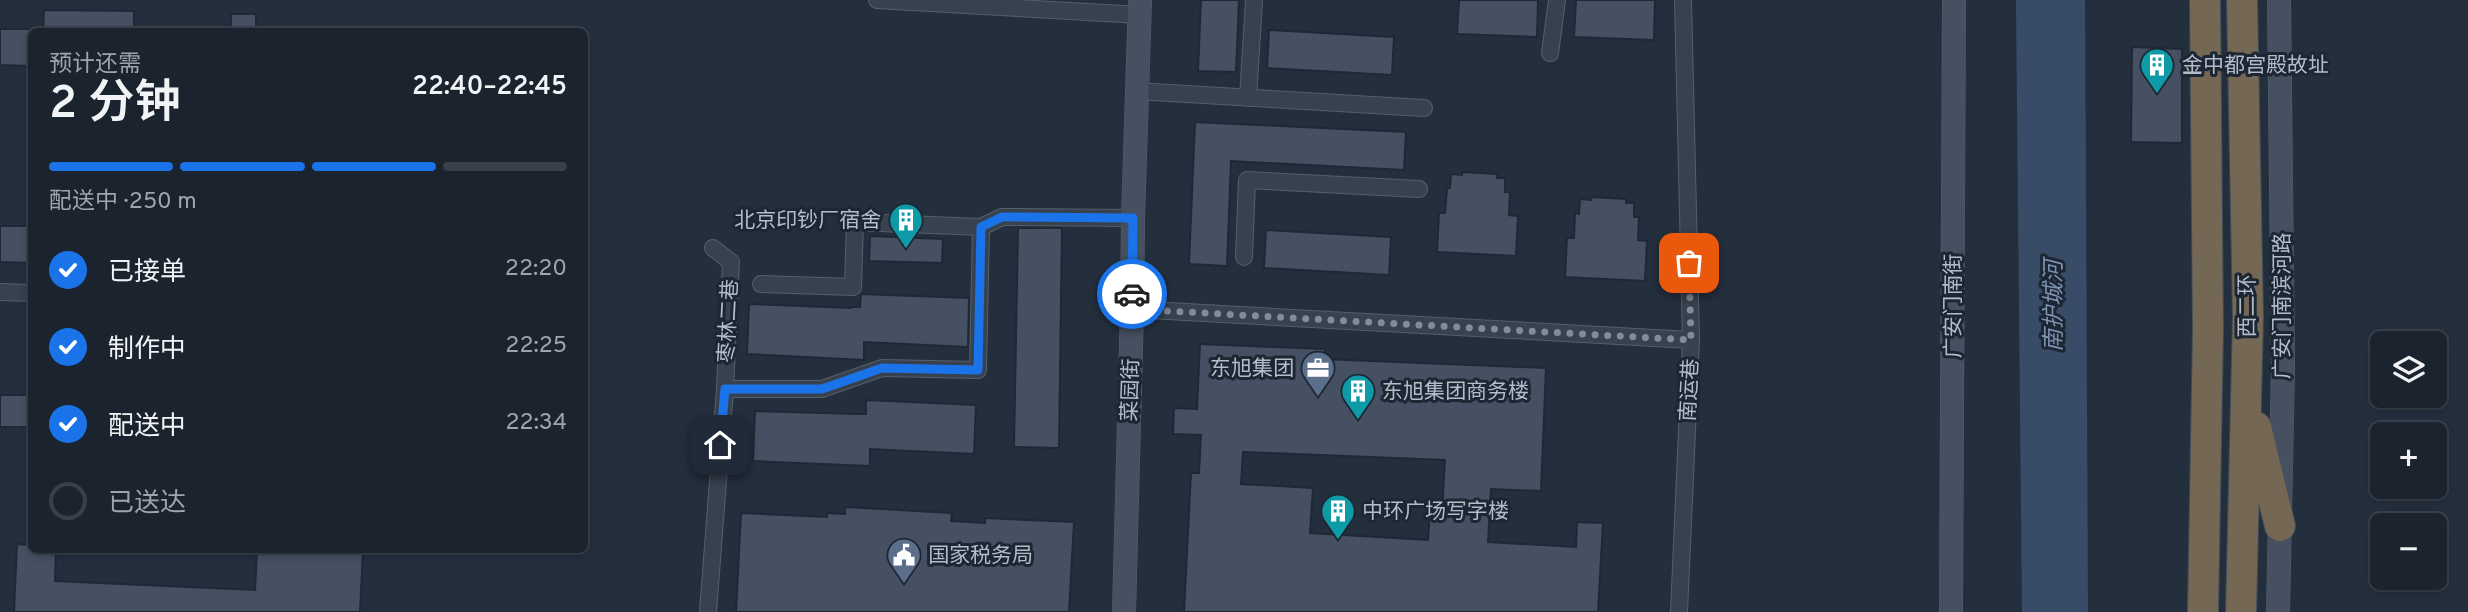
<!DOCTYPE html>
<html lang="zh">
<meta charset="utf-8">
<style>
:root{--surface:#1b232e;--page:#242b36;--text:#f1f3f6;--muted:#a0a4aa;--line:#39404a;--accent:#1a73e8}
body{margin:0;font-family:Overpass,"Noto Sans SC",sans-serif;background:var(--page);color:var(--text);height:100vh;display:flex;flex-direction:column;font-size:26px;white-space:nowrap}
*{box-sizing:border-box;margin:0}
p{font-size:23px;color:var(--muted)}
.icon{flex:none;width:38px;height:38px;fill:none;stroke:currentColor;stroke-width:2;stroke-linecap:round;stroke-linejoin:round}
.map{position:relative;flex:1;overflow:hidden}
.side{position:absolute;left:28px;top:28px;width:560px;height:525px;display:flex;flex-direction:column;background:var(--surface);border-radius:10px;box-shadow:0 4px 10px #0003,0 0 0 2px var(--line)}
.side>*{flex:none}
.tools{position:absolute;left:2370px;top:331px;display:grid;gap:14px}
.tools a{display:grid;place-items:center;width:77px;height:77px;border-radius:10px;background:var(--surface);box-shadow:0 4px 10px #0003,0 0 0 2px var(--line);font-size:35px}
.pin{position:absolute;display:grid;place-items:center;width:60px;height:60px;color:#fff;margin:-30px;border-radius:14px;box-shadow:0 4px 10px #0006}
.courier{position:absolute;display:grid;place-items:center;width:70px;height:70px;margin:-35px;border:5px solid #1a73e8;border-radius:50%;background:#fff;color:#222;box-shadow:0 2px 9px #0007}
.head em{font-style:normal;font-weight:600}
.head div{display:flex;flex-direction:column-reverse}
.head{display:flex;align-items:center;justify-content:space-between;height:119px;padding:0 21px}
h1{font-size:46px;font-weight:600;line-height:52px}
.bar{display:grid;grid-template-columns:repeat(4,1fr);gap:10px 7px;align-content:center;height:84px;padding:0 21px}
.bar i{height:9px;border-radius:5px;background:var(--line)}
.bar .active{background:var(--accent)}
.bar p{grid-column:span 4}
ol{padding:0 21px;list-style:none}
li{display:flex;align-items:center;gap:21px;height:77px}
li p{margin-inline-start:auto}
li .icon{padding:7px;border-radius:50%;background:var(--accent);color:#fff;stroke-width:4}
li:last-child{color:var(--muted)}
li i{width:38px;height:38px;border:4px solid var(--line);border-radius:50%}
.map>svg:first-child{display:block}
.water{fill:#394c67}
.building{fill:#455162;stroke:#1f2835;stroke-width:2;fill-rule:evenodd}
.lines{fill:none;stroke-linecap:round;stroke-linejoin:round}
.street-casing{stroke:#565f6c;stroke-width:18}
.secondary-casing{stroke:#565f6c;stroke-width:24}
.highway-casing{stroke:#434c59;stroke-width:32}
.street{stroke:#38414e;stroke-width:16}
.secondary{stroke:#465061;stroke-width:23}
.highway{stroke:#746855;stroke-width:30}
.done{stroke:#828b98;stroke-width:7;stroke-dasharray:0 12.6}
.route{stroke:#1a73e8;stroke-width:9}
.labels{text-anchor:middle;stroke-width:6;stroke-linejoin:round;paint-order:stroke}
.poi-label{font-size:21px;fill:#b4bcc9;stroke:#1d2633;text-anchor:start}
.street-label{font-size:21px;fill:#b4bcc9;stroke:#1d2633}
.water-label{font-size:23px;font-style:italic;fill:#7c92b1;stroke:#1d2633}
</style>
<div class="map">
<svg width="2468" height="612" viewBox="0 0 2468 612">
<rect width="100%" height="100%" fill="#242f3e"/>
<path class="water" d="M2016,0H2085L2088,612H2022Z"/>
<path class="building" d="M1201,0H1239L1236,72L1198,71Z
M1459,0H1538L1537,37L1457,34Z
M1576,0H1655L1654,40L1574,37Z
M44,10L134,11V32H43Z
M231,14H256V32L231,30Z
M0,29H32V66L0,65Z
M1269,30L1394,37L1392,75L1267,68Z
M2132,47L2182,49V143L2131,142Z
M1195,122L1406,132L1404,170L1231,161L1227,266L1189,264Z
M1462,172L1497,174V178H1505V192H1510L1509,215L1518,216L1516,256L1437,252L1439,213H1445L1447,188H1450L1451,174L1462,175Z
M1591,197L1626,199V203H1634V217H1639L1638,240L1647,241L1645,281L1565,277L1567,238H1574L1575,213L1579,214L1580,199L1591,200Z
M0,226H32V263L0,262Z
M1018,228H1062L1059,448L1014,447Z
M1266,230L1391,237L1389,275L1264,268Z
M870,236L943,239L942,263L869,261Z
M861,294L969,298L968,347L864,342V360L747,354L749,304L851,308V307H860Z
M1200,344L1325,349L1324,359L1546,368L1541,491L1491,489L1488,542L1576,547L1577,522L1603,523L1598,612H1184L1191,473H1199L1201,435L1173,434L1174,408L1197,409ZM1243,452L1445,460L1442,513L1430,512L1428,540L1310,533L1313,488L1241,484Z
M0,395H32V427H0Z
M866,400L976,405L974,454L870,449V466L753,461L755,411L857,414H866Z
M845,507L952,513L951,521L985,523V518L1074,522L1069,612H736L741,513L827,517V513L845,514Z
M17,544L32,545V550H56L55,581L255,590L257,550H363L360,612H14Z"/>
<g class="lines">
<g class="street-casing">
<path id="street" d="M877,0L1140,15
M1550,53L1557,0
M1136,91L1424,108
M1248,98L1254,0
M981,227L1002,217L1133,218
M1244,257L1247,180L1419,189
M0,292L32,293
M1132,309L1691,340
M725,389H822L882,368L978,370L981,227L855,222L853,287L761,284
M708,612L725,389L731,262L713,248
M1679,612L1691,340L1683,0"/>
</g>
<g class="secondary-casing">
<path id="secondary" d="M1124,612L1132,309L1133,218L1140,0
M1951,612L1954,0
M2278,612L2283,366L2279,0"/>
</g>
<g class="highway-casing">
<path id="highway" d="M2256,427L2280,526
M2203,612L2208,330L2205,0
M2241,612L2248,317L2242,0"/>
</g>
<use href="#street" class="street"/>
<use href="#secondary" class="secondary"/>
<use href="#highway" class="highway"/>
</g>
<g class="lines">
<path class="done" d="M1132,294V309L1691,340L1689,263"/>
<path class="route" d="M720,445L725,389H822L882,368L978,370L981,227L1002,217L1133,218L1132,294"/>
</g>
<defs>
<g id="building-pin" transform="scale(1.75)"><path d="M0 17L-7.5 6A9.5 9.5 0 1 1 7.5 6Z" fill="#0f9aa8" stroke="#1d2633"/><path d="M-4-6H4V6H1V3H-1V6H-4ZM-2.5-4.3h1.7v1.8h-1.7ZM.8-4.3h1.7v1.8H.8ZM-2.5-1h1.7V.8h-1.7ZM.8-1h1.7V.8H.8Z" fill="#fff"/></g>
<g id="office-pin" transform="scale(1.75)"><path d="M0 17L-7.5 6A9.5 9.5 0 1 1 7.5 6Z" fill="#5c6f8a" stroke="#1d2633"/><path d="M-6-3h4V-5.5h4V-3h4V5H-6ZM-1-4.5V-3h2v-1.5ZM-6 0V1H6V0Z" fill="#fff"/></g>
<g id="civic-pin" transform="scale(1.75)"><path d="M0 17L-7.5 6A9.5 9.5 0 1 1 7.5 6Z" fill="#5c6f8a" stroke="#1d2633"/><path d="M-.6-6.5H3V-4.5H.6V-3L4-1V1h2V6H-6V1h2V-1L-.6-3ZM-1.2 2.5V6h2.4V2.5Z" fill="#fff"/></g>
</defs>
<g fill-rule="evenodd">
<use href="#building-pin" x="2157" y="65"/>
<use href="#building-pin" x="906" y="220"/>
<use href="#office-pin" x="1318" y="368"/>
<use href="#building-pin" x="1358" y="391"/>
<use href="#building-pin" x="1338" y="511"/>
<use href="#civic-pin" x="904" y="555"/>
</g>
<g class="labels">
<g class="poi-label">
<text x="2182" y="72">金中都宫殿故址</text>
<text x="881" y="227" text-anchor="end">北京印钞厂宿舍</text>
<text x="1294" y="375" text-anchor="end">东旭集团</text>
<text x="1382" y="398">东旭集团商务楼</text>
<text x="1362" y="518">中环广场写字楼</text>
<text x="928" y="562">国家税务局</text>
</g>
<g class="street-label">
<text transform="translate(1953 306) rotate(-90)" y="7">广安门南街</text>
<text transform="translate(2247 306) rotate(-90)" y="7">西二环</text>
<text transform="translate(2282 306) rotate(-90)" y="7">广安门南滨河路</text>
<text transform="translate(728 321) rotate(-87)" y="7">枣林二巷</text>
<text transform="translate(1130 390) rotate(-88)" y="7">菜园街</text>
<text transform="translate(1689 390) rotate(-87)" y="7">南运巷</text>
</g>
<g class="water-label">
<text transform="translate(2053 306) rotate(-90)" y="8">南护城河</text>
</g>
</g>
</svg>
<div class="tools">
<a><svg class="icon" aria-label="layers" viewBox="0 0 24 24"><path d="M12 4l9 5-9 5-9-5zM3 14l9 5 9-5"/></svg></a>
<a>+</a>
<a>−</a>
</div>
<div class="pin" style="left:1689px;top:263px;background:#ea580c"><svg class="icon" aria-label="bag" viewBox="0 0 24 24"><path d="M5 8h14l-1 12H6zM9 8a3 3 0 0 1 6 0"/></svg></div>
<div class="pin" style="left:720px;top:445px;background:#1f2937"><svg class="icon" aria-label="home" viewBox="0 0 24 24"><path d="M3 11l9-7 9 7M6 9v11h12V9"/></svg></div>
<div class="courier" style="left:1132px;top:294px"><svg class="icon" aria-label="car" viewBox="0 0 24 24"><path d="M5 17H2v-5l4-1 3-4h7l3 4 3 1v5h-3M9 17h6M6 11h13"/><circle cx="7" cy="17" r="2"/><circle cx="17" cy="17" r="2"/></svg></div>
<section class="side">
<div class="head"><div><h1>2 分钟</h1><p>预计还需</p></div><em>22:40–22:45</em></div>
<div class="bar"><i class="active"></i><i class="active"></i><i class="active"></i><i></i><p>配送中 · 250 m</p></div>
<ol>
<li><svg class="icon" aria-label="check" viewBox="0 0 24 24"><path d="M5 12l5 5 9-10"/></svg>已接单<p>22:20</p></li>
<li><svg class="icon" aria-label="check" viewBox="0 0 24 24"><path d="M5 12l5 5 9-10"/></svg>制作中<p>22:25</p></li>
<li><svg class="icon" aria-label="check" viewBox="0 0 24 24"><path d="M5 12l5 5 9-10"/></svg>配送中<p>22:34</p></li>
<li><i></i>已送达</li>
</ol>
</section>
</div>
